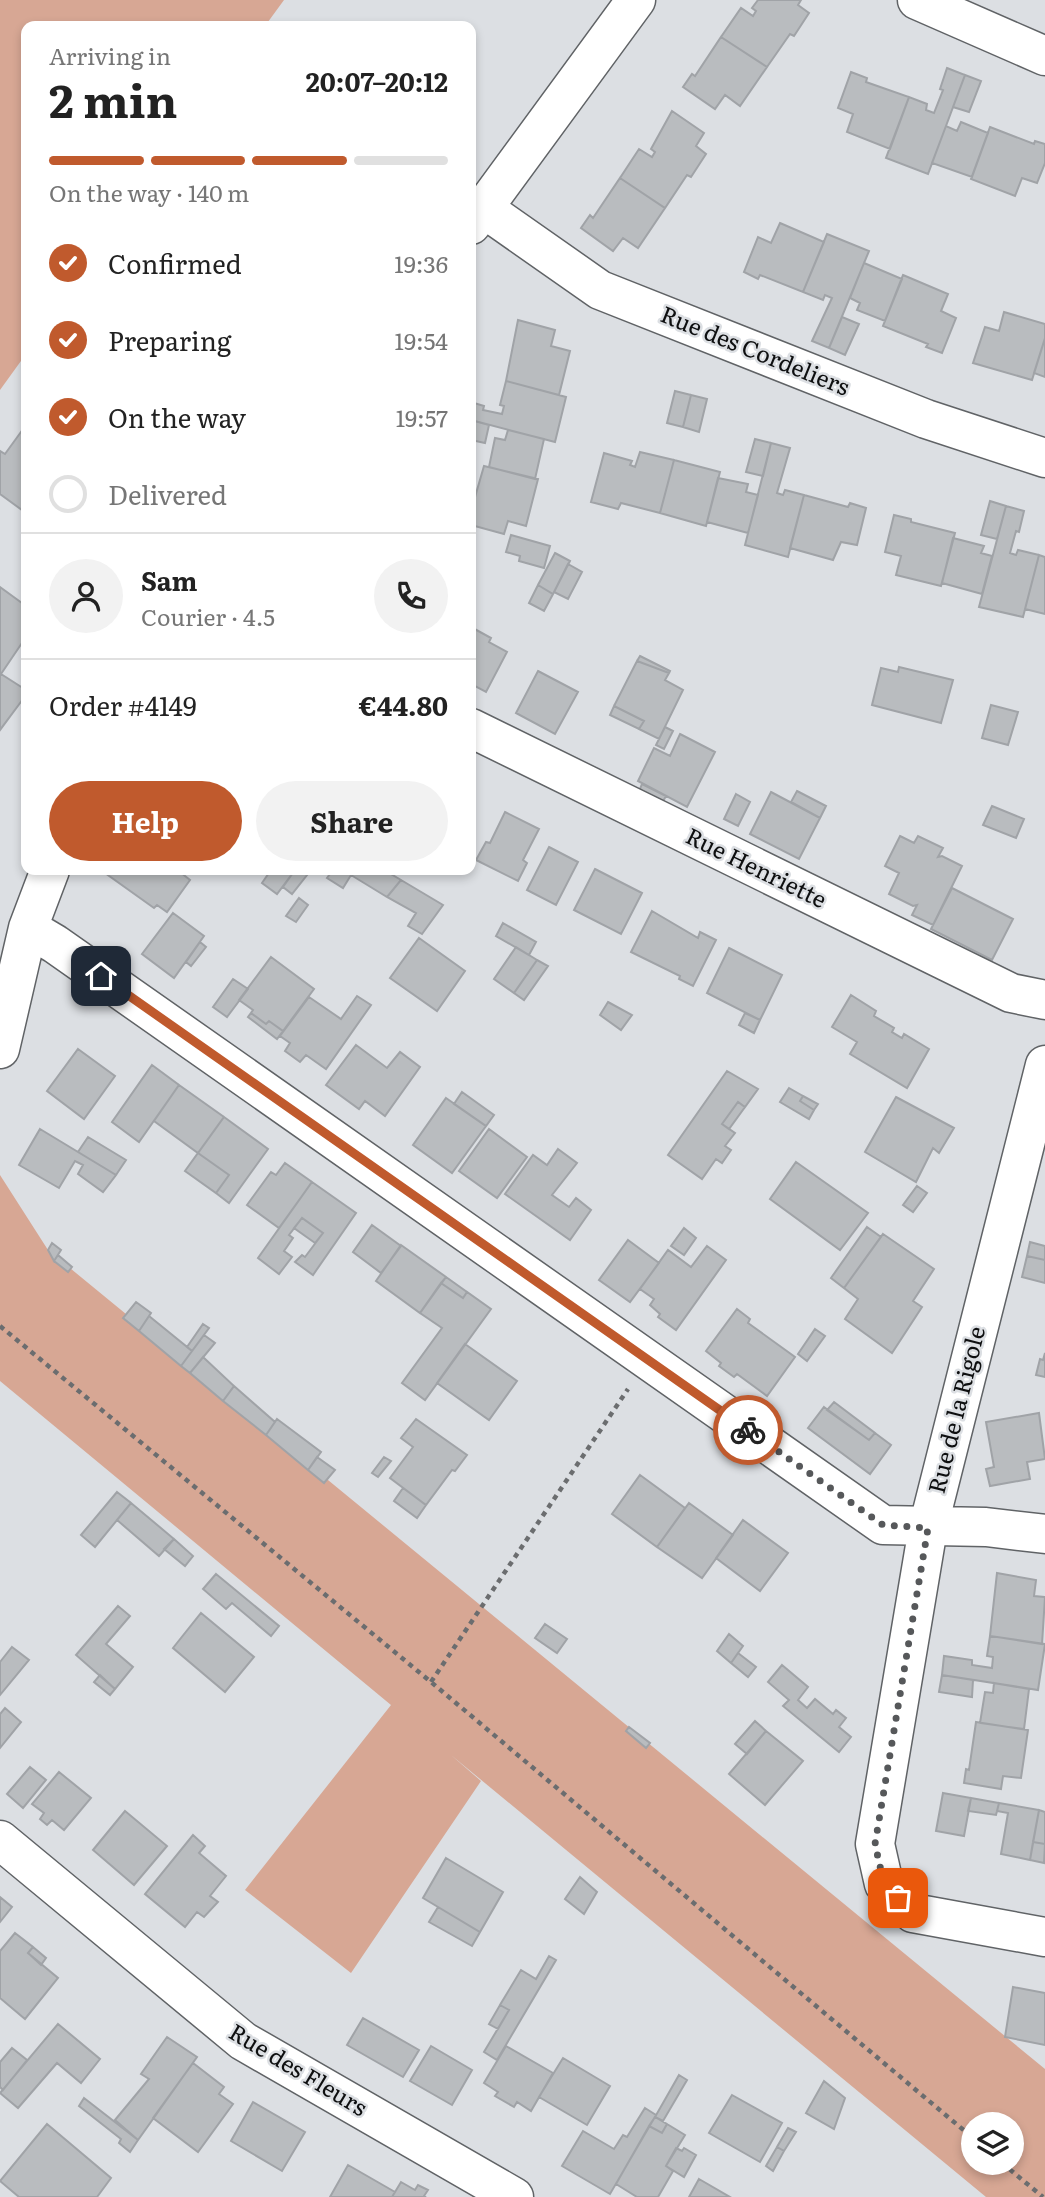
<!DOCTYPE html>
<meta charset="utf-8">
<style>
:root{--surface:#fff;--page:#f2f2f2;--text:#222;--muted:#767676;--line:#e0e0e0;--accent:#c05a2d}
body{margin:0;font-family:Literata,serif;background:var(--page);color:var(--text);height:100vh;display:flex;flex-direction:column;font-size:26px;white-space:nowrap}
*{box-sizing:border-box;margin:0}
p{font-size:23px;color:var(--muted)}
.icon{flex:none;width:38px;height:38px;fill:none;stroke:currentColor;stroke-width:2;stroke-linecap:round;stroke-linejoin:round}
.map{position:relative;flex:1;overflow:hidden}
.panel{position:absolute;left:21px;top:21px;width:455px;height:854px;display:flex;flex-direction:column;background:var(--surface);border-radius:14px;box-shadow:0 4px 10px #0003}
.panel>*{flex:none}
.fabs{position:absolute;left:961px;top:2112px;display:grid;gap:14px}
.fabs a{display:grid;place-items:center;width:63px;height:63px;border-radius:50%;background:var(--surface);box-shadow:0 4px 10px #0003;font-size:35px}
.pin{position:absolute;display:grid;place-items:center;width:60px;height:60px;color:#fff;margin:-30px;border-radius:14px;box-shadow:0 4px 10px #0006}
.courier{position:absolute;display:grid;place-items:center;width:70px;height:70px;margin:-35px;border:5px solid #c05a2d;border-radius:50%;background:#fff;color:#222;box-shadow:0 2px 9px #0007}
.overview em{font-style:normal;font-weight:700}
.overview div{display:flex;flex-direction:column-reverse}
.overview{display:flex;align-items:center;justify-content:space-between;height:119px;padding:0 28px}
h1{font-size:46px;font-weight:700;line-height:52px}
.bar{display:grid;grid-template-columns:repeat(4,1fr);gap:10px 7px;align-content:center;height:84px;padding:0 28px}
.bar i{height:9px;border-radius:5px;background:var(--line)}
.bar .current{background:var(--accent)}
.bar p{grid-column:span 4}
.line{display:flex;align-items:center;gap:18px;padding:0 28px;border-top:2px solid var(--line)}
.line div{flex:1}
.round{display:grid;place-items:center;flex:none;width:74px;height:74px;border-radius:37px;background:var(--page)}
ol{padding:0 28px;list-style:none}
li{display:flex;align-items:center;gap:21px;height:77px}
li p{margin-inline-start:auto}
li .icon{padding:7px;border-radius:50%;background:var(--accent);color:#fff;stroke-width:4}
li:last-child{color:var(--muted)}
li i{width:38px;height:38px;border:4px solid var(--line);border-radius:50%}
.action{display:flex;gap:14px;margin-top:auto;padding:14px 28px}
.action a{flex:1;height:80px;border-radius:42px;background:var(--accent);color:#fff;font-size:28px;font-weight:700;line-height:80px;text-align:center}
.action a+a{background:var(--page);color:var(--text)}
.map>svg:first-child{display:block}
.green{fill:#d7a794;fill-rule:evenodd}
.building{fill:#b9bcbf;stroke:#a0a3a7;stroke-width:2}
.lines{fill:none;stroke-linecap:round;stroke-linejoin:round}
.minor-casing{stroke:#606366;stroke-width:41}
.path{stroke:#6b6d6f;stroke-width:4.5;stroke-dasharray:5 5;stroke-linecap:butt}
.minor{stroke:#fff;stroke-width:38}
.done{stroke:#56585a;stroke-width:7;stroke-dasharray:0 12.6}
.route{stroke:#c05a2d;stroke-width:9}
.labels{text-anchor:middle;stroke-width:5;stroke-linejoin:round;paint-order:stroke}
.street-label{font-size:23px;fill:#0e0f10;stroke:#dcdfe3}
</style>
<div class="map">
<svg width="1045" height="2197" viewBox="0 0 1045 2197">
<rect width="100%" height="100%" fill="#dcdfe3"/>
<path class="green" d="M0,0H284L265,26H26V354L0,390Z
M0,1175L48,1250L1045,2069V2197H986L451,1755L481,1781L351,1973L245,1890L391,1705L0,1381ZM973,2124H1012V2163H973Z"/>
<path class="building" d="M758,0H801L798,5L809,13L794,36L790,34L767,67L721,37L741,8L753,16L756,11L752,8Z
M721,37L767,67L740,106L725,95L715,109L683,87L692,74L695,76Z
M947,68L965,75L928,174L886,158L909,97L927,104L926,110L934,113L943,90L940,89Z
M851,72L867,78L866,82L909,97L890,149L847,132L853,114L838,108Z
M965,75L981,81L969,112L953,107Z
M672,111L704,133L696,146L706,154L691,177L687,175L665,208L620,178L639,149L652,157L655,152L651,149Z
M961,122L988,133L972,177L932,163L946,126L957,131Z
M990,127L1034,144L1035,141L1045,144V163L1037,183L1022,178L1015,196L971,179Z
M620,178L665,208L638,248L623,238L613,251L581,228L590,215L593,218Z
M780,223L824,242L803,292L760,275L758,279L744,272L758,237L771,243Z
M827,234L869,251L829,348L812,341L832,298L825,295L823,300L803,292Z
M864,263L902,279L885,321L857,310L860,303L850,298Z
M903,275L948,294L941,311L956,318L942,353L926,347L928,344L883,326Z
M1004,312L1045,324V338L1032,380L973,363L985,327L999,331Z
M842,317L859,324L845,355L829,348Z
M518,320L555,330L551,346L570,351L559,395L506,381Z
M1045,338V377L1034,373Z
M506,381L566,397L555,442L471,420V402L484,406L483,410L502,414L504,406L500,405Z
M675,391L691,395L683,427L667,423Z
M691,395L707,399L699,432L683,427Z
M471,420L489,425L485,443L471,440Z
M26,425V513L0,494V451L5,454Z
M508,430L544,439L535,479L489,467L495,438L505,440Z
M755,439L771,443L763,476L746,472Z
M771,443L790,448L777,493L783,495L785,490L804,495L788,557L745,545Z
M640,452L674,460L660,513L621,503L618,509L591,502L604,453L632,461L630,465L635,467Z
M674,460L720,472L706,526L660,513Z
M484,466L538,479L526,526L508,521L504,534L471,525V511Z
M718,478L748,484L746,492L758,495L748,533L707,522Z
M804,495L848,507L850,503L866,508L857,545L841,542L833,560L790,548Z
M990,501L1006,506L997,539L981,535Z
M1006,506L1024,511L1019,532L1016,531L1010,553L1016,555L1018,550L1039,555L1023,617L979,607Z
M894,515L911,519V522L955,533L941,586L896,575L901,556L885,552Z
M511,535L550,546L544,568L519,561L520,556L506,552Z
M953,538L984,546L981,553L992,556L982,594L942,583Z
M555,553L570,561L553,594L538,585Z
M1039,555L1045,557V614L1025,609Z
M568,564L582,572L568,599L554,592Z
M538,585L553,594L544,611L529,603Z
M0,587L26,606V637L1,674L26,690V695L0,730Z
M471,627L491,638L489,642L507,652L486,692L471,684Z
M640,656L670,671L669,673L637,661Z
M637,661L669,673L665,680L683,690L659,739L639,729L644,721L614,706Z
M899,667L953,680L941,723L872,705L881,668L898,672Z
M538,671L578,692L555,734L516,713Z
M991,705L1018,712L1008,745L982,738Z
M614,706L644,721L639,729L610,715Z
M665,727L673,731L664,749L656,745Z
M680,734L715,752L687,807L638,781L654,748L670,756Z
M642,784L666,796L661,805L638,794Z
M797,791L826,806L820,818L791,802Z
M771,792L820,818L799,859L750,834Z
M736,794L750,802L738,826L724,819Z
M992,806L1024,819L1016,838L983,825Z
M505,812L539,829L523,860L527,863L518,881L476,860L486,842L490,843Z
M900,836L914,843L918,836L943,848L938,857L942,856L962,866L933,925L912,915L917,905L913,906L889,894L899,873L885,866Z
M549,847L578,862L556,905L527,890Z
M595,869L642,893L621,934L574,910Z
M107,870H182L180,872L190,880L167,912L157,905L154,908L105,873Z
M271,870H295L277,894L262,883Z
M295,870H311L292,894L283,887Z
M333,870H384L401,880L387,897L351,875L343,888L327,878Z
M401,880L443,905L422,934L408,926L416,913L387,897Z
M952,888L1013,919L992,960L931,929Z
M299,898L308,905L296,922L286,916Z
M652,911L698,938L700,932L716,940L693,986L679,979L680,976L631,952Z
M173,913L204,936L174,978L142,954Z
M503,923L536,942L529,955L496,936Z
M419,938L465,971L437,1011L390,978Z
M200,942L206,947L191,966L186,962Z
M516,947L537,960L514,993L494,979Z
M729,948L782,975L760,1020L707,993Z
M271,957L314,989L283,1031L269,1021L266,1024L251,1013L253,1010L239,1000Z
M537,960L548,966L524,1000L514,993Z
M233,979L248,989L227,1017L213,1007Z
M851,995L876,1011L874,1016L894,1028L892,1032L902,1038L904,1034L929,1049L907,1088L850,1054L857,1042L832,1027Z
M357,996L371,1005L326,1069L306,1055L300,1062L285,1051L290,1043L280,1036L309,997L341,1019Z
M608,1002L632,1015L621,1030L600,1015Z
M251,1013L266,1024L269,1021L283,1031L277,1039L248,1017Z
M745,1013L760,1020L754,1033L739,1025Z
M356,1045L387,1068L400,1052L420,1067L385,1116L365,1101L359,1109L326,1085Z
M78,1049L115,1076L84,1119L47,1091Z
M152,1065L179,1085L139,1142L112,1122Z
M727,1071L758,1089L745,1107L738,1102L722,1124L735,1133L725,1146L731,1150L722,1163L716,1159L702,1179L668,1155Z
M179,1085L224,1117L198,1153L154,1121Z
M789,1088L803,1096L800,1101L814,1110L809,1119L780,1102Z
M462,1092L494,1115L486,1126L454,1104Z
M803,1096L818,1104L814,1110L800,1101Z
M896,1097L954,1128L939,1153L933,1148L916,1182L865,1152Z
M446,1098L486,1126L452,1173L413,1145Z
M738,1102L745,1107L729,1129L722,1124Z
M224,1117L268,1149L229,1203L216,1193L229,1175L198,1153Z
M40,1129L116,1175L103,1192L78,1174L83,1165L75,1161L59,1188L19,1165Z
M489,1129L527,1157L497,1198L459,1171Z
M88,1137L126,1160L116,1175L78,1152Z
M558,1149L577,1163L552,1195L569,1207L576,1198L591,1210L570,1240L505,1194L533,1155L547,1165Z
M198,1153L229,1175L216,1193L185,1171Z
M796,1162L868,1213L840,1250L770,1199Z
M285,1163L312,1182L279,1228L247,1205L271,1172L276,1175Z
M312,1182L356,1213L313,1275L295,1262L302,1255L305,1257L323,1233L302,1218L289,1235L293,1238L284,1251L292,1257L279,1274L258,1258Z
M917,1186L927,1193L913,1212L903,1205Z
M302,1218L323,1233L315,1243L294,1228Z
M372,1225L401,1246L381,1273L353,1252Z
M867,1227L881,1237L844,1288L831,1278Z
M684,1228L696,1238L684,1255L671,1246Z
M883,1234L934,1269L913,1301L922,1307L892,1353L845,1319L858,1299L844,1288Z
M628,1240L659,1263L630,1302L599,1280Z
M1030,1242L1045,1246V1260L1027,1256Z
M52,1243L61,1250L54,1261L48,1250Z
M401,1245L446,1277L420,1313L376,1281Z
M707,1246L726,1260L676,1330L658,1317L660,1314L650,1305L654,1299L640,1289L668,1250L691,1267Z
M58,1255L72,1267L68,1272L54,1261Z
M1027,1256L1045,1260V1283L1022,1277Z
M446,1277L467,1292L463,1298L441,1283Z
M441,1283L463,1298L467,1292L491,1309L425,1400L402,1383L442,1328L420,1313Z
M136,1302L151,1313L139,1331L123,1318Z
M737,1309L750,1319L748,1323L795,1357L767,1396L737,1374L734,1377L719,1366L721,1363L706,1351Z
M149,1316L192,1351L181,1366L139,1331Z
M203,1324L209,1328L192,1351L187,1347Z
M815,1329L825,1336L807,1361L798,1354Z
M204,1335L215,1343L190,1373L181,1366Z
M465,1344L517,1381L489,1420L437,1383Z
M1045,1353V1377L1036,1375L1040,1359L1043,1360Z
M203,1357L234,1386L223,1401L190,1373Z
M234,1386L275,1422L266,1435L223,1401Z
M834,1402L875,1433L869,1440L827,1410Z
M824,1407L869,1440L875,1433L891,1445L870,1474L808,1428Z
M1039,1413L1045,1459L1027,1462L1030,1479L990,1486L986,1469L994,1467L986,1422Z
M277,1419L321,1452L308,1470L266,1435Z
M416,1419L467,1455L455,1471L452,1470L426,1505L390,1478L413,1447L401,1438Z
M317,1457L335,1470L324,1483L308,1470Z
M384,1457L391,1461L378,1477L372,1473Z
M640,1475L685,1508L657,1547L612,1514Z
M403,1488L426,1505L417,1518L394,1501Z
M117,1492L131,1503L95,1547L81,1535Z
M131,1503L174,1539L159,1556L117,1520Z
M689,1503L733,1535L702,1578L657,1547Z
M743,1520L788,1553L760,1591L716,1558Z
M174,1539L193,1556L185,1566L164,1549Z
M997,1573L1036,1580L1034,1596L1045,1597L1042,1644L990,1636Z
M216,1574L279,1626L271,1636L232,1603L226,1609L203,1589Z
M118,1606L130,1616L106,1644L133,1667L115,1689L76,1655Z
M201,1613L254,1657L225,1692L173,1648Z
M545,1624L567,1639L557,1653L535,1638Z
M729,1634L743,1646L731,1663L717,1651Z
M990,1636L1045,1644L1038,1690L942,1675L944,1656L972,1660V1665L992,1668L993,1657L987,1656Z
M12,1647L29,1660L0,1695V1662Z
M738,1653L756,1667L748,1677L731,1663Z
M782,1665L808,1687L798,1700L807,1708L815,1699L833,1714L836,1710L846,1718L839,1727L851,1737L839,1752L783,1706L789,1700L768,1682Z
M100,1675L115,1689L110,1695L94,1682Z
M942,1675L973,1680L972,1697L939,1692Z
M994,1683L1029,1689L1024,1729L980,1723L985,1692L993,1693Z
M5,1708L21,1722L0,1748V1714Z
M755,1721L766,1731L747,1754L735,1744Z
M976,1722L1028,1730L1021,1778L1003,1776L1001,1789L964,1783L966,1769L969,1770Z
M629,1727L650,1743L646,1748L626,1731Z
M766,1731L803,1761L765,1805L729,1774Z
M30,1767L46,1780L23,1808L7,1794Z
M59,1772L91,1798L64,1830L52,1820L47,1825L40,1819L44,1813L32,1804Z
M943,1793L971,1798L964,1836L936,1831Z
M971,1798L999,1803L996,1815L968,1811Z
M999,1803L1039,1810L1030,1860L1001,1854L1008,1813L997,1811Z
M1039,1810L1045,1812V1844L1033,1842Z
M125,1811L167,1846L134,1885L93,1850Z
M193,1835L205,1846L199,1853L226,1876L210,1896L218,1902L204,1917L197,1912L185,1927L145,1894Z
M1033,1842L1045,1844L1044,1863L1030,1860Z
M446,1858L503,1892L480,1932L423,1898Z
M580,1877L597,1892L584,1914L565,1899Z
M0,1897L12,1907L0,1922Z
M438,1907L480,1932L472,1946L429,1922Z
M15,1933L33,1947L28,1953L58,1978L25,2019L0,1998V1951Z
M33,1947L46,1958L41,1965L28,1953Z
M549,1956L556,1960L497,2060L484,2052L509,2010L500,2005L521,1970L536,1979Z
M1013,1987L1045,1993V2045L1005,2037Z
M500,2005L509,2010L498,2029L489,2024Z
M363,2018L419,2050L403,2077L347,2045Z
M58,2024L100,2059L81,2083L57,2063L18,2108L0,2093Z
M167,2037L197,2057L138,2140L115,2120L149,2079L141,2074Z
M431,2046L472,2070L452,2105L410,2081Z
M506,2046L553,2073L531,2111L517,2102L514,2107L495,2096L498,2092L484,2083Z
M12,2048L27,2060L3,2090L0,2087V2062Z
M563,2058L610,2086L587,2125L539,2097Z
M193,2063L224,2087L219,2094L233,2104L198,2152L153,2118Z
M679,2075L687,2080L663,2121L655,2117Z
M824,2081L845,2098L834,2129L806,2113Z
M732,2095L782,2123L760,2162L709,2133Z
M84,2098L138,2140L130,2152L119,2143L121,2139L79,2106Z
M253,2102L305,2132L282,2171L231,2141Z
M645,2108L656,2115L610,2194L562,2166L583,2131L614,2149L623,2135L627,2137Z
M655,2117L667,2124L662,2133L649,2126Z
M47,2124L111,2178L97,2197H19L0,2181Z
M667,2124L685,2135L666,2166L673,2171L658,2197H637L616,2184L649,2126L662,2133Z
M788,2128L796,2132L784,2151L777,2147Z
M777,2147L784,2151L773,2171L766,2166Z
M676,2148L682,2151L684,2148L696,2155L684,2177L666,2166Z
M348,2165L395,2192L392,2197H330Z
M699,2179L730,2197H689Z
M401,2182L415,2190L418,2185L428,2190L424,2196L426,2197H392Z"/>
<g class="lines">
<g class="minor-casing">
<path id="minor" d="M917,0L1045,56
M483,208L600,290L926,419L1045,458
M471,225L636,0
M471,728L1011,993L1045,1000
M28,928L55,944L883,1525L986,1527L1045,1534
M0,1049L28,928L50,870
M1045,1065L928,1528L875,1844L884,1884L913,1913L1045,1937
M0,1840L243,2041L514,2197"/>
</g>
<path class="path" d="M0,1326L431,1682L973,2138
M431,1682L628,1389
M1002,2163L1043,2197"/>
<use href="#minor" class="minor"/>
</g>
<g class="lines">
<path class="done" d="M748,1430L883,1525L928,1528L875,1844L884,1884L898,1898"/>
<path class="route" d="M101,976L748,1430"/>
</g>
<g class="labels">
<g class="street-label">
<text transform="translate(755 351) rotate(22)" y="8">Rue des Cordeliers</text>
<text transform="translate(756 868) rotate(26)" y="8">Rue Henriette</text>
<text transform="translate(957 1410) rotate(-76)" y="8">Rue de la Rigole</text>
<text transform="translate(298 2070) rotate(31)" y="8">Rue des Fleurs</text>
</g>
</g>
</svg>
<div class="fabs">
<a><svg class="icon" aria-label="layers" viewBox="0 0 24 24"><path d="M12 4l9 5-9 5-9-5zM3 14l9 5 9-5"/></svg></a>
</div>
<div class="pin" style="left:898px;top:1898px;background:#ea580c"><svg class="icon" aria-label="bag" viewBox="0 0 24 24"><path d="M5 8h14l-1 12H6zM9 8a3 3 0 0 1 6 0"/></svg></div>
<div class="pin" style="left:101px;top:976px;background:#1f2937"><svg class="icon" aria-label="home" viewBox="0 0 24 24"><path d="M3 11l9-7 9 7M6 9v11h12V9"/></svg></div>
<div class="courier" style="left:748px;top:1430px"><svg class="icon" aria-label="bike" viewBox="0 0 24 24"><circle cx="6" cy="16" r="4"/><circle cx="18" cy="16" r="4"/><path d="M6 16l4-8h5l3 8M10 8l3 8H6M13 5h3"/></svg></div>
<section class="panel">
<div class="overview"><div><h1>2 min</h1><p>Arriving in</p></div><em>20:07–20:12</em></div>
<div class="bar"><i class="current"></i><i class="current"></i><i class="current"></i><i></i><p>On the way · 140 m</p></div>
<ol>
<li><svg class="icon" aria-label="check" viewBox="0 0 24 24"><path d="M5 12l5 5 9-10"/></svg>Confirmed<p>19:36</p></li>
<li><svg class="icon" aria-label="check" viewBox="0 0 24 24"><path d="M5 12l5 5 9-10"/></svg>Preparing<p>19:54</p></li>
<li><svg class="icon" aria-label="check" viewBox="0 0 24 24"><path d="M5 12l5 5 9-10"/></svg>On the way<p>19:57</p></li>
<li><i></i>Delivered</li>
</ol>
<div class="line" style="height:126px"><a class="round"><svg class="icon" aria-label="person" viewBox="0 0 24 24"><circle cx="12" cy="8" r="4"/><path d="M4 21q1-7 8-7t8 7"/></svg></a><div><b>Sam</b><p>Courier · 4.5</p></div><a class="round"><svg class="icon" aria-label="phone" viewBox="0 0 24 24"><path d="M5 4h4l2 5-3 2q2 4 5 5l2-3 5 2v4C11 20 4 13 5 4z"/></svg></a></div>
<div class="line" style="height:91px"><div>Order #4149</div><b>€44.80</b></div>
<div class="action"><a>Help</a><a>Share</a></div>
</section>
</div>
